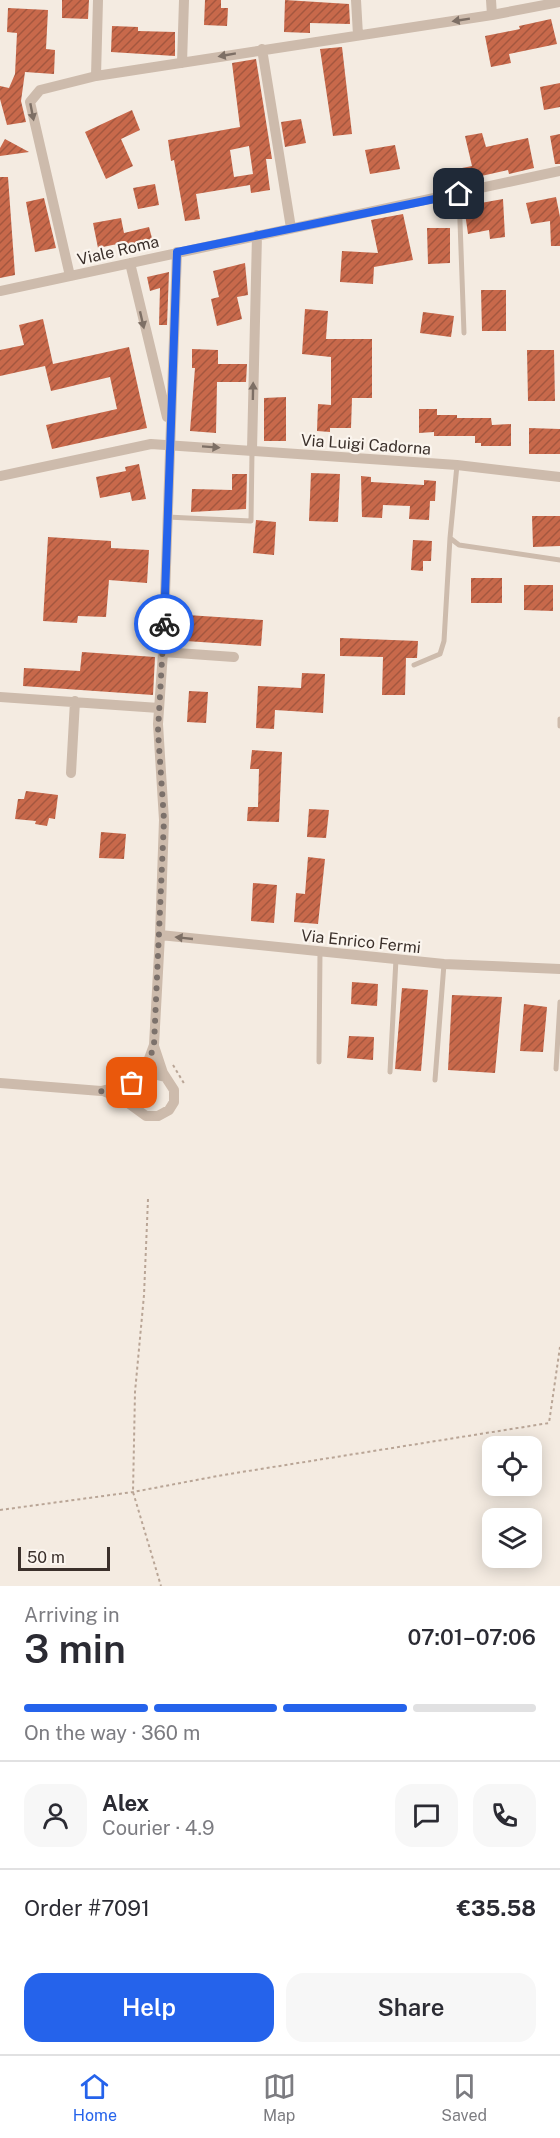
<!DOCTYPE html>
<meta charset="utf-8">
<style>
:root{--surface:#fff;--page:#f7f7f7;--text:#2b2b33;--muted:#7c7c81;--line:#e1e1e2;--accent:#2563eb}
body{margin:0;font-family:"Public Sans",sans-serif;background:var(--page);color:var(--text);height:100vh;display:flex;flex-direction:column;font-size:22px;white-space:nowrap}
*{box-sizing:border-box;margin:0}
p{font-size:20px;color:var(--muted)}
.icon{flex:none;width:33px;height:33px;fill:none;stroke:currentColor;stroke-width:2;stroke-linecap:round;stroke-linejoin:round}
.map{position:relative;height:1586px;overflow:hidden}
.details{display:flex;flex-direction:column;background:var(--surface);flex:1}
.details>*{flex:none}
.controls{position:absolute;left:482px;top:1436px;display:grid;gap:12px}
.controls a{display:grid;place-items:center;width:60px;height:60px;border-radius:12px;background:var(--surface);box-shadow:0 3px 15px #0003;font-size:30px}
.scale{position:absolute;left:18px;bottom:15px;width:92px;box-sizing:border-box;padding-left:6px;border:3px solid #3b302b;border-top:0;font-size:16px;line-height:21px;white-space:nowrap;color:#3b302b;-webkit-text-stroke:4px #fbf5ee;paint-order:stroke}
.pin{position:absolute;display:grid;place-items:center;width:51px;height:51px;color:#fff;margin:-26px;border-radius:12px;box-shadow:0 3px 9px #0006}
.courier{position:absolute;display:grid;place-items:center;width:60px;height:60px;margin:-30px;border:4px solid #2563eb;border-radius:50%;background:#fff;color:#222;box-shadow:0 2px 8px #0007}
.overview em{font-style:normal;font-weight:600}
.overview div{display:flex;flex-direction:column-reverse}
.overview{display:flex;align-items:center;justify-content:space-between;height:102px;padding:0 24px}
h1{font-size:39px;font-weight:600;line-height:45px}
.bar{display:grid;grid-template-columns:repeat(4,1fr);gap:9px 6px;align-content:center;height:72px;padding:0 24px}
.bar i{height:8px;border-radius:4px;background:var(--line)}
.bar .on{background:var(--accent)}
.bar p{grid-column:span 4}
.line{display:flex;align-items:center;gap:15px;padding:0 24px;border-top:2px solid var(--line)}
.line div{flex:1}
.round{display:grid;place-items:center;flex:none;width:63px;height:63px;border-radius:18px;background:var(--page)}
.button{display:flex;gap:12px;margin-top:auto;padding:12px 24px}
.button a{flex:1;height:69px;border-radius:18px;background:var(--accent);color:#fff;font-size:24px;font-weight:600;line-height:69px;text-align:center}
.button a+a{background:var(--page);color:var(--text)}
.tabs{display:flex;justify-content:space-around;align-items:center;height:84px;border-top:2px solid var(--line);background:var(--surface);font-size:16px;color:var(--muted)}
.tabs a{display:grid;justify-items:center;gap:3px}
.tabs .on{color:var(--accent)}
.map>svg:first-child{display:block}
.building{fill:url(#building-hatch);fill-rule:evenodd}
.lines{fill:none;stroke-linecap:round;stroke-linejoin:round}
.path{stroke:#b9a596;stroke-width:2;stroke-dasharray:3 3;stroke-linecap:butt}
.lane{stroke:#cdbbac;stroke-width:5}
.street{stroke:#cdbbac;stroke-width:10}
.oneway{fill:#7d6f65}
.done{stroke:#7c716b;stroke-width:6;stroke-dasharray:0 10.8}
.route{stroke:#2563eb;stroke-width:8}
.labels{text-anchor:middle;stroke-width:4.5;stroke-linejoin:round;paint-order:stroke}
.street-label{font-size:16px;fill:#3b302b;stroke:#fbf5ee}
</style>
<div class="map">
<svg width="560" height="1586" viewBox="0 0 560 1586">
<defs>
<pattern id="building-hatch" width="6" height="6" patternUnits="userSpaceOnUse" patternTransform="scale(1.5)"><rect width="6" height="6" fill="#c8694b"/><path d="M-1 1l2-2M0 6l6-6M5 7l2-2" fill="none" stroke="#a4573f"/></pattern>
</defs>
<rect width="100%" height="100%" fill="#f4ebe1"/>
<path class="building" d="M62,0H89L88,19L62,18Z
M205,0H221V8H228L227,26L204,25Z
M285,0L349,4L350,24L310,23V33L284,32Z
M8,8L48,10L46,49L55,50L54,74L25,72L21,101L26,122L7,125L0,99V86L9,88L15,74L17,33L7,32Z
M551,19L557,44L509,54L511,63L491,67L485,36L520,29L519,26Z
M112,26L138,27V31L175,32V56L111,52Z
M342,47L352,134L333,136L320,49Z
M256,59L272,159H266L270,190L251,193L250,185L196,194L200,219L185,221L174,160L171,161L168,140L240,127L232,63ZM249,146L253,174L234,177L230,150Z
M560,83V107L544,110L540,87Z
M132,110L140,130L121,139L133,166L106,179L85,132Z
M301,119L306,143L285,147L281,122Z
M482,133L486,147L528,138L534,168L509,174L508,170L459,181L457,169L472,166L465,136Z
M560,134V164H555L550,136Z
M5,139L29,152L0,156V148Z
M395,145L400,169L370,174L365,150Z
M0,177H8L15,275L0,278Z
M155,184L159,205L138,209L133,188Z
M556,197L560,217V246H551L550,221L531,224L526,203Z
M44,198L56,248L35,252L26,202Z
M503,199L505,237L490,239L489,230L468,234L464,206Z
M403,214L413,260L374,267L373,284L340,282L342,251L378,253L371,220Z
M121,218L124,233L149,227L153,242L129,248L127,242L98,248L93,223Z
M427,228H450V263L428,264Z
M245,263L248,295L237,297L242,319L217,326L211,299L219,297L213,271Z
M169,272L167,325H159L160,288L150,291L147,277Z
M481,290H506V331H482Z
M305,309L328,311L326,339H372V398H352L351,428H330V432L317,431L318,404L331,405V357L302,354Z
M423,312L454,316L451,337L420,333Z
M43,319L53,364L129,347L147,428L52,449L46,425L117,409L110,377L51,391L45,366L0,376V350L24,345L19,325Z
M192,349L218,350V364H247L246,382H217L216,433L190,431L195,368H192Z
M527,350H554L555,401H528Z
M286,397V441H264V398Z
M419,409H437V415H457V418H491L492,425L511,424V446H481V443H475V436H434V432L419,433Z
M529,428L560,429V454H529Z
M139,464L146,499L132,501L130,492L100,498L96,477L126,471L125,467Z
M311,473L340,474L338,522L309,521Z
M232,474H247L246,509L191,512L192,489L232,490Z
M361,476L371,477V482L424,485V480L436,481L435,501H430L429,520L409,519L410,506L383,505L382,518L362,517Z
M532,516H560V546L533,547Z
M256,520L276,522L274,555L253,553Z
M48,537L111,541V548L149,550L147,583L109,580L106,617L78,616L77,623L43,621Z
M413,540L432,541L431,561H423V571L411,570Z
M471,578H502V603H471Z
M524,585H553V611L524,610Z
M187,615L263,620L261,646L186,641Z
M340,638L418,641L417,658H406L405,695H382L383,657L340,656Z
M82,652L155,657L153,695L23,686L24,668L80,671Z
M302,673L325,674L323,713L275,710L274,729L256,728L258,686L301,688Z
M189,691L208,692L206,723L187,722Z
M252,750L282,752L279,822L247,821L248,807H258L259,769H250Z
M26,791L58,795L55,819L49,818L47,826L35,824L36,821L15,819L18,799H24Z
M309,809L329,810L326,838L307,837Z
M101,832L126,834L124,859L99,858Z
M308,857L325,859L318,924L294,922L296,893L305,894Z
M253,883L277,885L274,923L251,921Z
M352,982L378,984L377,1006L351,1004Z
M402,988L428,990L421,1071L395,1069Z
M452,995L502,997L495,1073L448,1070Z
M524,1004L547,1007L543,1052L520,1051Z
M349,1036L374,1037L373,1060L347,1058Z"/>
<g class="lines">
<path class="path" d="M173,1065L185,1085
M148,1199L144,1295L135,1392L133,1492L161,1586
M0,1510L133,1492L223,1475L549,1423L560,1347"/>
<path class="lane" d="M459,194L464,333
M457,465L450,538L459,545L560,560
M167,517L251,521L252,451
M414,665L440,654L444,641L450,538
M560,726V719
M319,1062L320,952
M556,1069L560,1002
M390,1072L396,959
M435,1080L444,964"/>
<path class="street" d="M356,0L358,35
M491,0L492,15
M262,49L291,228
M182,63L184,0
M96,76L98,0
M130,263L167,417
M70,276L30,102L40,90L96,76L492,15L560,2
M0,291L560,171
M252,450L257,235
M0,476L151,444L457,465L560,477
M163,652L234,657
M0,697L159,708
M71,773L75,701
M160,935L444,964L560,969
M143,1075L154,1045L160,935L164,820L158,724L163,652L177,252
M0,1083L101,1091L129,1084L149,1073L165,1077
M103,1091L124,1100L146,1116H158L169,1110L174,1102V1090L163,1073L154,1046"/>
</g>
<defs><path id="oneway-solid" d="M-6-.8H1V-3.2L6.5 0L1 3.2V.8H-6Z" transform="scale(1.5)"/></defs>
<g class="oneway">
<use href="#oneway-solid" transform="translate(461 20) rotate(171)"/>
<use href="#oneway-solid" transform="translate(227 55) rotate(170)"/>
<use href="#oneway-solid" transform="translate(32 112) rotate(79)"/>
<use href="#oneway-solid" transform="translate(142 320) rotate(77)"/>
<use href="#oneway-solid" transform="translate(253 391) rotate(-89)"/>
<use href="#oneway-solid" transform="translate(211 447) rotate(4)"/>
<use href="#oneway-solid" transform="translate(184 938) rotate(-174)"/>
</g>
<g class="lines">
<path class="done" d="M132,1083L101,1091L135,1107L132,1089L147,1068L154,1045L164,820L158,731L164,624"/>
<path class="route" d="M164,624L177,252L459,194"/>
</g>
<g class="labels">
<g class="street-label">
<text transform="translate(118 250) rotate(-13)" y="6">Viale Roma</text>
<text transform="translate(366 444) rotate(4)" y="6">Via Luigi Cadorna</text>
<text transform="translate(361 941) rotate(6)" y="6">Via Enrico Fermi</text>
</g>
</g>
</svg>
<div class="controls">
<a><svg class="icon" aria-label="locate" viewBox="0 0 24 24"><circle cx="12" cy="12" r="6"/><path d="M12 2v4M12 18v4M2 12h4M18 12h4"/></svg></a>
<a><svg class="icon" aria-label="layers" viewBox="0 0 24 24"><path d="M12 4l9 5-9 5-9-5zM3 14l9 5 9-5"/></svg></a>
</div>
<div class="scale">50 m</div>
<div class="pin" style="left:132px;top:1083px;background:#ea580c"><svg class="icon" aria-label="bag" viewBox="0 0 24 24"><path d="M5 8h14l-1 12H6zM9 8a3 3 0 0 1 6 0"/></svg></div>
<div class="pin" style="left:459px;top:194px;background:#1f2937"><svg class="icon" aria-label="home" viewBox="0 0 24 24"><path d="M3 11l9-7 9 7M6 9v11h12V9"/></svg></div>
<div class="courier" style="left:164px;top:624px"><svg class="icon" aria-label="bike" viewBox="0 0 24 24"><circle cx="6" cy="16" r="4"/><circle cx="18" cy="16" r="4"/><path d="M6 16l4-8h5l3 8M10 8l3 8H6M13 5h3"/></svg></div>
</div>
<section class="details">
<div class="overview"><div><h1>3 min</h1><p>Arriving in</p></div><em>07:01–07:06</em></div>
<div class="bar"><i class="on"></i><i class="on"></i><i class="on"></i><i></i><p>On the way · 360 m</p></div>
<div class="line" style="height:108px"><a class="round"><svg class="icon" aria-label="person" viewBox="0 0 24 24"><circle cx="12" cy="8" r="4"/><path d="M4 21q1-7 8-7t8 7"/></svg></a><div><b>Alex</b><p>Courier · 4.9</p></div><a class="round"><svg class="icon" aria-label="chat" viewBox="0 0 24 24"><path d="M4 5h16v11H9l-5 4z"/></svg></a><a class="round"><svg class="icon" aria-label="phone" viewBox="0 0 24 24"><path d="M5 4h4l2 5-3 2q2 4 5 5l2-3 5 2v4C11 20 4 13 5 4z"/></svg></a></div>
<div class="line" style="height:78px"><div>Order #7091</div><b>€35.58</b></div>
<div class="button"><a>Help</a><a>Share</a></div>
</section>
<nav class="tabs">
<a class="on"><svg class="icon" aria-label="home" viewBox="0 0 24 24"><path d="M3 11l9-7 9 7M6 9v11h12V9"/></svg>Home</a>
<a><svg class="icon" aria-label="map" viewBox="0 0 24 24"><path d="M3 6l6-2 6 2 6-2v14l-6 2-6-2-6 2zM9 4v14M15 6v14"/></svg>Map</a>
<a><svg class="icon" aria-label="saved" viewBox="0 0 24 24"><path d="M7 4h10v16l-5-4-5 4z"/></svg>Saved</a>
</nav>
